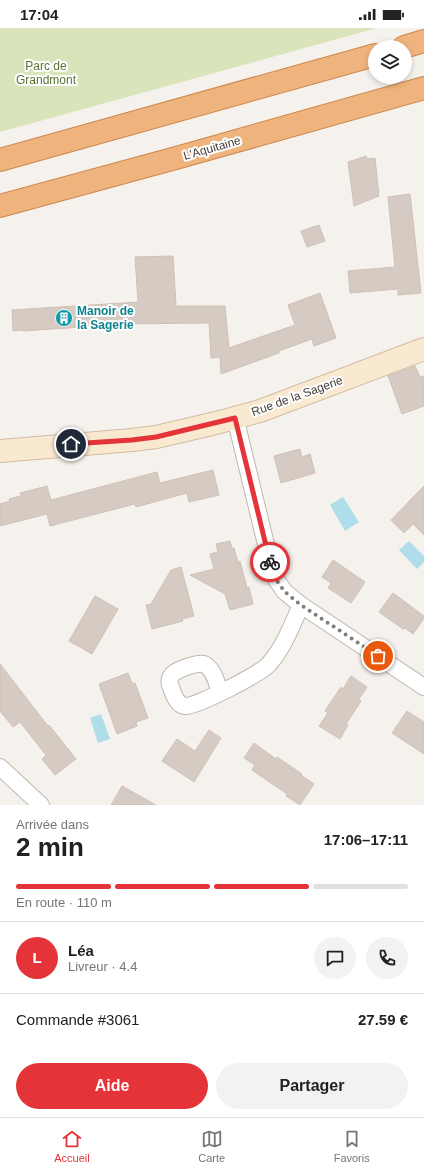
<!DOCTYPE html>
<html lang="fr">
<meta charset="utf-8">
<style>
:root{--surface:#fff;--page:#f2f2f2;--text:#222;--muted:#767676;--line:#e0e0e0;--accent:#e43439}
body{margin:0;font-family:Helvetica,sans-serif;background:var(--page);color:var(--text);height:100vh;display:flex;flex-direction:column;font-size:15px;white-space:nowrap}
*{box-sizing:border-box;margin:0}
p{font-size:13px;color:var(--muted)}
.icon{flex:none;width:22px;height:22px;fill:none;stroke:currentColor;stroke-width:2;stroke-linecap:round;stroke-linejoin:round}
.map{position:relative;height:777px;overflow:hidden}
.panel{display:flex;flex-direction:column;background:var(--surface);flex:1}
.panel>*{flex:none}
.controls{position:absolute;left:368px;top:12px;display:grid;gap:8px}
.controls a{display:grid;place-items:center;width:44px;height:44px;border-radius:50%;background:var(--surface);box-shadow:0 2px 6px #0003;font-size:20px}
.pin{position:absolute;display:grid;place-items:center;width:34px;height:34px;color:#fff;margin:-17px;border:2px solid #fff;border-radius:50%;box-shadow:0 1px 4px #0007}
.courier{position:absolute;display:grid;place-items:center;width:40px;height:40px;margin:-20px;border:3px solid #e43439;border-radius:50%;background:#fff;color:#222;box-shadow:0 1px 5px #0007}
.overview em{font-style:normal;font-weight:700}
.overview div{display:flex;flex-direction:column-reverse}
.overview{display:flex;align-items:center;justify-content:space-between;height:68px;padding:0 16px}
h1{font-size:26px;font-weight:700;line-height:30px}
.bar{display:grid;grid-template-columns:repeat(4,1fr);gap:6px 4px;align-content:center;height:48px;padding:0 16px}
.bar i{height:5px;border-radius:3px;background:var(--line)}
.bar .current{background:var(--accent)}
.bar p{grid-column:span 4}
.line{display:flex;align-items:center;gap:10px;padding:0 16px;border-top:1px solid var(--line)}
.line div{flex:1}
.round{display:grid;place-items:center;flex:none;width:42px;height:42px;border-radius:21px;background:var(--page)}
.cta{display:flex;gap:8px;margin-top:auto;padding:8px 16px}
.cta a{flex:1;height:46px;border-radius:24px;background:var(--accent);color:#fff;font-size:16px;font-weight:700;line-height:46px;text-align:center}
.cta a+a{background:var(--page);color:var(--text)}
.status{display:flex;justify-content:space-between;align-items:center;height:28px;padding:0 20px;background:var(--surface);direction:ltr}
.status svg{height:11px;fill:currentColor}
.tab-bar{display:flex;justify-content:space-around;align-items:center;height:56px;border-top:1px solid var(--line);background:var(--surface);font-size:11px;color:var(--muted)}
.tab-bar a{display:grid;justify-items:center;gap:2px}
.tab-bar .current{color:var(--accent)}
.map>svg:first-child{display:block}
.green{fill:#d9e4ba}
.water{fill:#b0ddea}
.building{fill:#d5cbc3;stroke:#cfc1b7}
.lines{fill:none;stroke-linecap:round;stroke-linejoin:round}
.street-casing{stroke:#bfb7b0;stroke-width:18}
.secondary-casing{stroke:#d2bda3;stroke-width:24}
.highway-casing{stroke:#ce874d;stroke-width:24}
.street{stroke:#fff;stroke-width:16}
.secondary{stroke:#fae9d1;stroke-width:22}
.highway{stroke:#efb47d;stroke-width:22}
.done{stroke:#857e78;stroke-width:4;stroke-dasharray:0 7.2}
.route{stroke:#e43439;stroke-width:5}
.labels{text-anchor:middle;stroke-width:4;stroke-linejoin:round;paint-order:stroke}
.park-label{font-size:12px;fill:#587533;stroke:#fff}
.street-label{font-size:12px;fill:#48403a;stroke:#fff}
.culture-label{font-size:12px;font-weight:bold;fill:#0d838f;stroke:#fff;text-anchor:start}
</style>
<div class="status"><b>17:04</b><svg viewBox="0 0 49 12"><path d="M0 12V9h3v3zM5 12V6h3v6zM10 12V3h3v9zM15 12V0h3v12zM26 1h20v11H26zM47 4h2v5h-2z"/></svg></div>
<div class="map">
<svg width="424" height="777" viewBox="0 0 424 777">
<rect width="100%" height="100%" fill="#f5f1ec"/>
<path class="green" d="M0,0H377L0,104Z"/>
<path class="water" d="M343,469L359,494L345,503L330,477Z
M409,513L424,528V534L417,541L399,522Z
M101,686L110,711L98,715L90,690Z"/>
<path class="building" d="M366,128L367,131L375,130L379,168L354,178L348,134Z
M410,166L421,265L398,267V261L350,265L348,243L395,239L388,169Z
M319,197L325,213L307,219L301,203Z
M173,228L176,278H225L229,320L295,297L288,277L320,265L336,310L314,318L312,311L279,323V325L221,346L220,329L211,330L209,295L115,296V298L98,299V298L23,303V302L13,303L12,282L138,274L135,229Z
M415,338L420,349L424,348V378L402,386L388,348Z
M300,421L302,429L310,426L315,445L281,455L274,428Z
M213,442L219,467L189,474L187,465L136,479L135,476L50,498L47,486L0,498V476L10,473L9,471L21,468L20,465L47,458L51,472L157,444L160,455Z
M424,458V507L413,496L404,505L391,492Z
M230,513L232,520H234L238,534L240,533L247,560L249,559L253,576L230,582L225,566L190,547L214,541L210,526L218,524L216,516Z
M333,532L365,554L351,575L328,560L331,555L322,549Z
M181,539L194,588L182,591L183,593L152,601L146,577L151,576L171,542Z
M393,565L424,588V590L413,606L405,600L403,601L379,584Z
M95,568L118,581L92,626L69,613Z
M0,636L48,698L49,697L76,731L55,747L42,731L46,727L20,694L13,699L0,683Z
M128,645L132,655H135L148,690L136,694L137,698L117,706L99,656Z
M351,648L367,659L359,671L361,673L346,696L348,697L340,711L319,698L328,685L325,683L341,659L343,661Z
M407,683L424,694V726L392,705Z
M209,702L221,710L194,754L162,733L177,711L195,723Z
M254,715L276,731L277,729L302,746L301,747L314,756L300,777L286,768L287,766L252,742L255,737L244,730Z
M122,758L156,777H111Z"/>
<g class="lines">
<g class="street-casing">
<path id="street" d="M235,389L271,537L277,553L285,564L301,577L424,659
M220,665C217,655 214,641 204,636C198,634 174,642 171,648C169,652 169,656 171,659C173,666 177,677 185,678C196,679 262,645 269,636C284,619 292,597 301,577
M0,739L41,777"/>
</g>
<g class="secondary-casing">
<path id="secondary" d="M0,423L132,412L156,409L216,395L260,383L424,321"/>
</g>
<g class="highway-casing">
<path id="highway" d="M404,19L424,13
M0,132L375,27
M0,178L176,130L424,60"/>
</g>
<use href="#street" class="street"/>
<use href="#secondary" class="secondary"/>
<use href="#highway" class="highway"/>
</g>
<g class="lines">
<path class="done" d="M270,534L277,553L285,564L301,577L378,628"/>
<path class="route" d="M71,416L132,412L156,409L235,390L270,534"/>
</g>
<defs>
<g id="building-disc" transform="scale(0.9)"><circle r="9.5" fill="#0f9aa8" stroke="#fff"/><path d="M-4-6H4V6H1V3H-1V6H-4ZM-2.5-4.3h1.7v1.8h-1.7ZM.8-4.3h1.7v1.8H.8ZM-2.5-1h1.7V.8h-1.7ZM.8-1h1.7V.8H.8Z" fill="#fff"/></g>
</defs>
<g fill-rule="evenodd">
<use href="#building-disc" x="64" y="290"/>
</g>
<g class="labels">
<g class="park-label">
<text x="46" y="42">Parc de<tspan x="46" dy="14">Grandmont</tspan></text>
</g>
<g class="street-label">
<text transform="translate(212 120) rotate(-16)" y="4">L'Aquitaine</text>
<text transform="translate(297 368) rotate(-20)" y="4">Rue de la Sagerie</text>
</g>
<g class="culture-label">
<text x="77" y="287">Manoir de<tspan x="77" dy="14">la Sagerie</tspan></text>
</g>
</g>
</svg>
<div class="controls">
<a><svg class="icon" aria-label="layers" viewBox="0 0 24 24"><path d="M12 4l9 5-9 5-9-5zM3 14l9 5 9-5"/></svg></a>
</div>
<div class="pin" style="left:378px;top:628px;background:#ea580c"><svg class="icon" aria-label="bag" viewBox="0 0 24 24"><path d="M5 8h14l-1 12H6zM9 8a3 3 0 0 1 6 0"/></svg></div>
<div class="pin" style="left:71px;top:416px;background:#1f2937"><svg class="icon" aria-label="home" viewBox="0 0 24 24"><path d="M3 11l9-7 9 7M6 9v11h12V9"/></svg></div>
<div class="courier" style="left:270px;top:534px"><svg class="icon" aria-label="bike" viewBox="0 0 24 24"><circle cx="6" cy="16" r="4"/><circle cx="18" cy="16" r="4"/><path d="M6 16l4-8h5l3 8M10 8l3 8H6M13 5h3"/></svg></div>
</div>
<section class="panel">
<div class="overview"><div><h1>2 min</h1><p>Arrivée dans</p></div><em>17:06–17:11</em></div>
<div class="bar"><i class="current"></i><i class="current"></i><i class="current"></i><i></i><p>En route · 110 m</p></div>
<div class="line" style="height:72px"><b class="round" style="background:var(--accent);color:#fff">L</b><div><b>Léa</b><p>Livreur · 4.4</p></div><a class="round"><svg class="icon" aria-label="chat" viewBox="0 0 24 24"><path d="M4 5h16v11H9l-5 4z"/></svg></a><a class="round"><svg class="icon" aria-label="phone" viewBox="0 0 24 24"><path d="M5 4h4l2 5-3 2q2 4 5 5l2-3 5 2v4C11 20 4 13 5 4z"/></svg></a></div>
<div class="line" style="height:52px"><div>Commande #3061</div><b>27.59 €</b></div>
<div class="cta"><a>Aide</a><a>Partager</a></div>
</section>
<nav class="tab-bar">
<a class="current"><svg class="icon" aria-label="home" viewBox="0 0 24 24"><path d="M3 11l9-7 9 7M6 9v11h12V9"/></svg>Accueil</a>
<a><svg class="icon" aria-label="map" viewBox="0 0 24 24"><path d="M3 6l6-2 6 2 6-2v14l-6 2-6-2-6 2zM9 4v14M15 6v14"/></svg>Carte</a>
<a><svg class="icon" aria-label="saved" viewBox="0 0 24 24"><path d="M7 4h10v16l-5-4-5 4z"/></svg>Favoris</a>
</nav>
